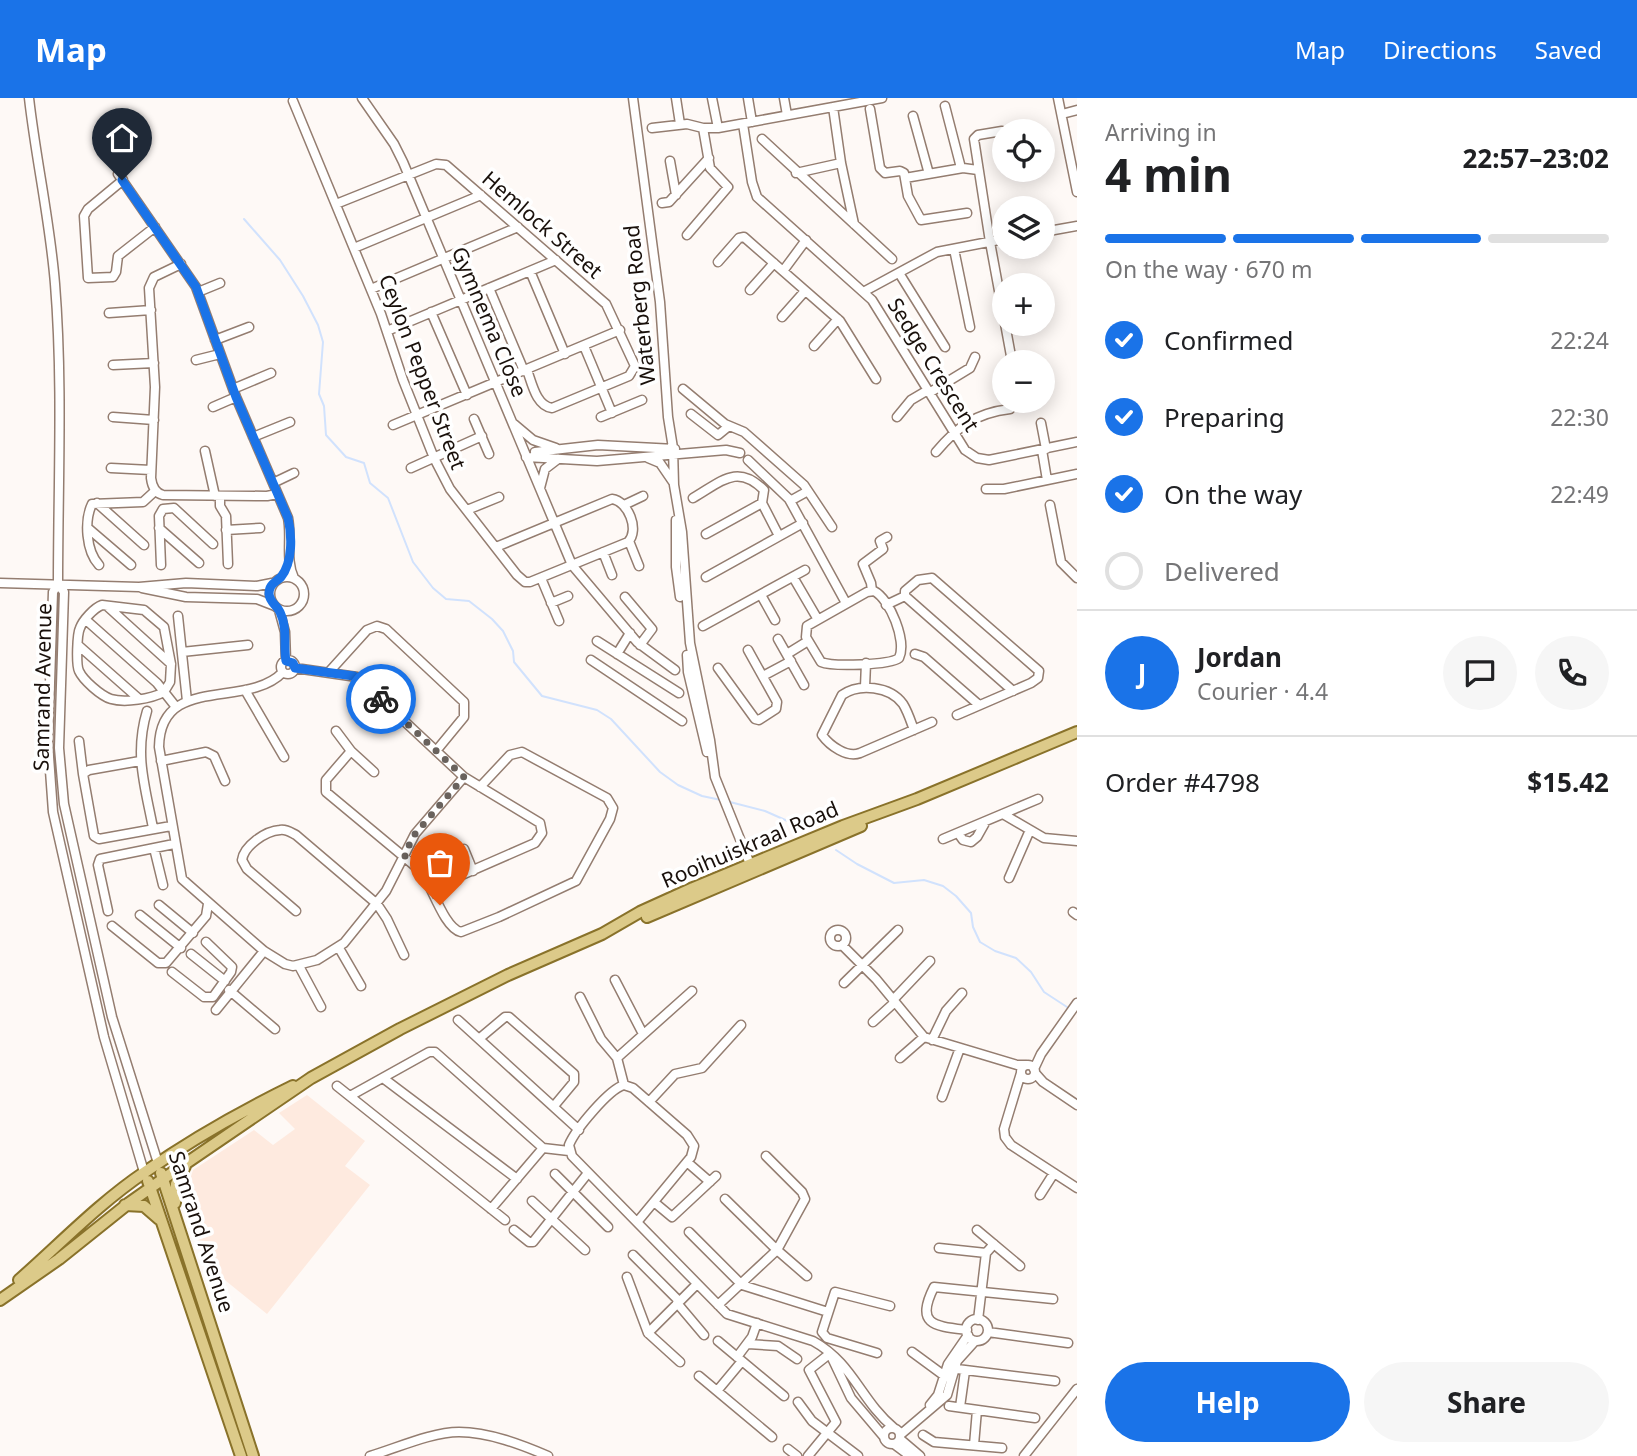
<!DOCTYPE html>
<meta charset="utf-8">
<style>
:root{--surface:#fff;--page:#f6f6f6;--text:#202124;--muted:#757577;--line:#e0e0e0;--accent:#1a73e8}
body{margin:0;font-family:"Noto Sans",sans-serif;background:var(--page);color:var(--text);height:100vh;display:flex;flex-direction:column;font-size:26px;white-space:nowrap}
*{box-sizing:border-box;margin:0}
p{font-size:23px;color:var(--muted)}
.icon{flex:none;width:38px;height:38px;fill:none;stroke:currentColor;stroke-width:2;stroke-linecap:round;stroke-linejoin:round}
.map{position:relative;flex:1;overflow:hidden}
.sheet{display:flex;flex-direction:column;background:var(--surface);width:560px}
.sheet>*{flex:none}
.tools{position:absolute;left:992px;top:21px;display:grid;gap:14px}
.tools a{display:grid;place-items:center;width:63px;height:63px;border-radius:50%;background:var(--surface);box-shadow:0 4px 18px #0003;font-size:35px}
.pin{position:absolute;display:grid;place-items:center;width:60px;height:60px;color:#fff;margin:-72px -30px;border-radius:50% 50% 50% 0;rotate:-45deg;box-shadow:0 0 7px #0007}
.pin .icon{rotate:45deg}
.courier{position:absolute;display:grid;place-items:center;width:70px;height:70px;margin:-35px;border:5px solid #1a73e8;border-radius:50%;background:#fff;color:#222;box-shadow:0 2px 9px #0007}
.overview em{font-style:normal;font-weight:700}
.overview div{display:flex;flex-direction:column-reverse}
.overview{display:flex;align-items:center;justify-content:space-between;height:119px;padding:0 28px}
h1{font-size:46px;font-weight:700;line-height:52px}
.bar{display:grid;grid-template-columns:repeat(4,1fr);gap:10px 7px;align-content:center;height:84px;padding:0 28px}
.bar i{height:9px;border-radius:5px;background:var(--line)}
.bar .on{background:var(--accent)}
.bar p{grid-column:span 4}
.line{display:flex;align-items:center;gap:18px;padding:0 28px;border-top:2px solid var(--line)}
.line div{flex:1}
.round{display:grid;place-items:center;flex:none;width:74px;height:74px;border-radius:37px;background:var(--page)}
ol{padding:0 28px;list-style:none}
li{display:flex;align-items:center;gap:21px;height:77px}
li p{margin-inline-start:auto}
li .icon{padding:7px;border-radius:50%;background:var(--accent);color:#fff;stroke-width:4}
li:last-child{color:var(--muted)}
li i{width:38px;height:38px;border:4px solid var(--line);border-radius:50%}
.action{display:flex;gap:14px;margin-top:auto;padding:14px 28px}
.action a{flex:1;height:80px;border-radius:42px;background:var(--accent);color:#fff;font-size:28px;font-weight:700;line-height:80px;text-align:center}
.action a+a{background:var(--page);color:var(--text)}
header{display:flex;align-items:center;gap:42px;box-sizing:border-box;height:98px;padding:0 35px;background:var(--accent);color:#fff}
header strong{font-size:33px}
nav{display:flex;gap:38px;margin-inline-start:auto;font-size:24px}
main{display:flex;flex:1;min-height:0}
.map>svg:first-child{display:block}
.built{fill:#feeadf}
.lines{fill:none;stroke-linecap:round;stroke-linejoin:round}
.stream{stroke:#d1e2fd;stroke-width:2}
.minor-casing{stroke:#947d70;stroke-width:11}
.major-casing{stroke:#89722a;stroke-width:14}
.minor{stroke:#fff;stroke-width:8}
.major{stroke:#dcca89;stroke-width:10}
.done{stroke:#69625d;stroke-width:7;stroke-dasharray:0 12.6}
.route{stroke:#1a73e8;stroke-width:9}
.labels{text-anchor:middle;stroke-width:7;stroke-linejoin:round;paint-order:stroke}
.street-label{font-size:21px;fill:#19100b;stroke:#fff}
</style>
<header>
<strong>Map</strong>
<nav><a>Map</a><a>Directions</a><a>Saved</a></nav>
</header>
<main>
<div class="map">
<svg width="1077" height="1358" viewBox="0 0 1077 1358">
<rect width="100%" height="100%" fill="#fef9f6"/>
<path class="built" d="M307,997L365,1043L345,1068L370,1087L267,1216L205,1166L184,1100L193,1072L254,1032L273,1047L295,1031L279,1015Z"/>
<g class="lines">
<path class="stream" d="M244,121L280,162L303,198L318,227L323,244L319,296L324,308L326,337L346,359L364,365L370,385L388,400L413,464L433,490L446,501L469,503L492,521L503,533L513,553L514,564L542,598L597,612L611,621L660,674L678,687L702,698L721,702
M730,704L765,713L792,725
M836,752L857,766L894,785L924,782L943,788L956,798L971,815L973,829L980,844L995,853L1016,860L1031,874L1044,894L1070,911"/>
<g class="minor-casing">
<path id="minor" d="M29,0C36,62 50,123 55,186C63,285 58,386 58,486
M362,0L394,46L403,64L572,467L637,544L675,572
M633,0L660,204L668,319L673,350L674,387L682,434L690,545L710,642L715,679L752,771
M676,0L680,26
M712,0L718,30
M748,0L752,24
M784,0L787,17
M1058,0L1077,94
M293,3L381,216L403,282L434,360L450,391L517,477L525,484H530L628,444C640,432 628,403 612,401L496,449
M945,8L961,70
M833,9L841,65L854,126
M870,11L880,70L885,75L900,73L904,75L908,98L921,122L967,115
M1062,16L1077,12
M913,18L929,76
M743,26L752,84L757,99L872,202L965,352L977,360L989,362L1077,344
M652,30L687,26L703,30H718L882,0
M1002,33L978,37L974,41L990,144L1011,258
M762,41L892,161
M670,63L676,97
M796,75L841,65
M118,76L196,189L236,299L288,420C292,440 285,461 294,480
M905,80L963,70L978,72
M123,82L88,111L84,118L88,180L113,179L116,174L118,158L155,129
M662,105L669,104L709,60
M336,106L436,66L446,67L606,206L635,268L629,278L552,310C536,308 532,285 527,272
M1043,134L1077,128
M687,137L728,89L710,70L703,30
M354,150L481,97
M954,151L970,229
M718,164L739,140L744,139L840,223L876,281
M181,166L154,179L149,190L155,289L151,380C152,388 155,395 163,397L267,398L277,396
M530,173L565,256
M783,173L806,142
M899,175L945,249
M489,190L524,273
M371,191L518,129
M750,192L774,165
M865,193L937,154L1004,141
M198,194L220,185
M431,214L467,297
M109,215L151,212
M782,219L805,193
M387,233L556,162
M215,242L249,229
M584,248L612,315
M814,248L838,221
M196,262L220,256
M113,267L154,265
M233,291L271,275
M683,291L725,326L744,334L804,387L832,429
M929,295L970,270L975,259
M213,309L236,299
M691,316L718,337L729,328
M113,319L154,322
M601,319L642,302
M897,319L911,302L928,292
M474,321L489,356
M1041,325L1046,351
M514,326L533,342L556,350
M393,327L620,232
M253,339L290,324
M1042,352L1047,382
M205,353L215,398
M535,354L598,347L675,351
M936,354C957,329 976,315 1010,311
M526,359L597,363L726,352L740,355
M648,360L660,365L673,384
M748,362L789,401L846,505
M111,370L151,372
M411,370L482,338
M273,385L294,375
M540,390L545,371L558,361
M986,391H1004L1077,376
M220,398V408L226,418L228,466
M693,400C721,384 737,365 764,392L762,405L779,438
M790,403L808,393
M97,405L144,447
M624,407L643,398
M1050,407L1061,464L1077,480
M467,412L499,399
M676,422V469L680,499
M159,430L199,465
M89,431L131,467
M226,432L260,430
M706,436L762,405
M629,443L639,468
M603,454L612,477
M99,467C86,453 84,423 92,406L143,404L155,393
M161,467L159,418L163,411L174,410L213,446
M270 496a17 17 0 1 1 34 0a17 17 0 1 1-34 0Z
M706,479L803,425
M793,479L817,520
M541,480L559,523
M0,485L139,489L186,485L257,488L272,485
M142,490L186,499L257,501L275,508
M872,493L871,485L863,466L883,451L880,443L887,439
M874,493C890,501 907,543 899,560C890,567 833,569 821,564L806,539L807,528L867,494Z
M761,497L775,522
M905,498L1013,593
M625,499L652,531L640,547
M551,505L568,498
M102,507L144,512L164,529L171,566L170,584L164,594C151,601 125,605 111,601C101,598 83,582 79,573C76,567 77,536 80,530C83,522 94,510 102,507Z
M886,507L905,498V493L918,482L932,480L1039,573L1038,580L1031,585L957,617
M107,508L171,566
M279,512L285,534L286,563
M178,518L187,603
M86,522L157,585L176,609
M703,528L805,472
M778,541L804,587
M597,543L679,595
M78,547L138,600
M182,554L248,547
M617,556L630,535
M787,556L808,543
M915,556L924,559L979,607
M687,557L688,574L707,654
M591,562L682,623
M281 569a7 7 0 1 1 14 0a7 7 0 1 1-14 0Z
M295,570L357,579L464,679L540,725L542,735L535,745L432,790
M718,570L755,621L759,622L776,611L777,604L748,552
M283,574C247,612 160,575 159,649L182,781L264,853L285,866L293,868L317,862L344,845L386,793L415,736L464,679
M329,574L367,532L377,528L386,531L464,604V619L436,653
M763,578L791,563
M865,589L866,565
M245,592L284,659
M147,613C134,656 145,688 153,730
M914,632C911,624 908,614 903,606C890,588 859,585 842,597L822,637C830,648 847,660 860,655L932,624
M336,633L351,653L374,674
M79,643L83,676
M351,653L326,682V694L421,773C432,788 444,830 461,834L499,819L576,783L610,721L613,710L607,700L522,654L510,657L480,689
M140,663L89,672L83,676L94,738L99,741L171,728
M161,663L206,654L214,658L225,683
M1003,716L1044,740L1077,743
M958,735L963,742L971,744L977,739L986,723
M943,741L1038,701
M154,750L163,787
M464,751L473,773
M1009,780L1030,732
M159,807L193,835
M108,813L98,767L100,761L174,746
M296,813L247,771L242,762C244,748 265,733 280,732C286,731 290,734 296,737L377,806L387,821L404,857
M1073,814L1077,817
M140,817L181,850
M112,828L158,865H166L206,818L208,806
M830 840a8 8 0 1 1 16 0a8 8 0 1 1-16 0Z
M842,847L876,881L924,939L1017,967H1026
M339,850L361,888
M191,856L225,883
M299,868L321,909
M172,874L204,899H213L231,874L232,869L206,844
M615,882L643,936
M844,885L898,832
M229,892L275,931
M580,899L601,941L617,960L624,987
M893,902L930,863
M216,912L264,853
M458,922L579,1032
M873,924L895,904
M480,940L505,919H509L574,976V984L554,1008
M932,942L946,913L962,895
M617,960L692,893
M900,960L924,939
M1021 974a7 7 0 1 1 14 0a7 7 0 1 1-14 0Z
M1034,971L1041,956L1077,905
M1021,975L1004,1031L1005,1039L1011,1047L1077,1090
M1035,975L1043,984L1077,1007
M383,980L517,1081
M337,988L505,1122
M350,998L429,954H435L543,1050
M942,999L960,950
M649,1004L675,976L702,970L741,927
M687,1064L710,1084
M144,1074L104,939L53,714L48,645L53,494L58,486L64,494L59,650L64,706L112,919L158,1065
M555,1076L608,1129
M1040,1097L1054,1075
M725,1101L777,1152L807,1178
M532,1103L585,1152
M654,1104L672,1119L716,1078
M491,1111L543,1050L569,1053
M638,1123L691,1059L694,1048L687,1037L633,990L624,987C609,991 575,1032 569,1047L572,1058L727,1216L813,1243C853,1265 861,1303 894,1330
M514,1132L529,1144H533L588,1075
M977,1132L1020,1168
M689,1134L742,1187L828,1214
M939,1150L986,1155
M633,1157L679,1203
M627,1179L648,1235
M677,1205L704,1237
M718,1207L777,1152L805,1101L802,1094L766,1058
M966 1232a11 11 0 1 1 22 0a11 11 0 1 1-22 0Z
M978,1222L986,1155L994,1146
M967,1232C934,1228 915,1227 934,1189L1053,1201
M988,1234L1068,1245
M718,1243L784,1298
M748,1246L778,1248L797,1261
M912,1254L946,1279
M877,1255L827,1240L822,1234L835,1194L890,1208
M737,1259L752,1239L757,1225
M832,1260L851,1300L884,1339
M680,1264L648,1235L697,1186
M949,1270L1055,1283
M699,1278L772,1339
M717,1293L742,1263
M798,1304L812,1323L858,1358
M930,1307L938,1297L948,1266L968,1237
M949,1308L1035,1320
M960,1309L965,1273
M884 1338a8 8 0 1 1 16 0a8 8 0 1 1-16 0Z
M900,1337L947,1297L957,1263L975,1243
M923,1337L934,1344L1002,1350
M900,1341L920,1358
M894,1346L910,1358
M974,1347L977,1312
M788,1351L797,1358
M370,1358C397,1350 432,1334 459,1334C489,1334 522,1347 548,1358
M808,1358L836,1324L809,1272L828,1257
M1024,1358L1077,1291"/>
</g>
<g class="major-casing">
<path id="major" d="M647,819L861,728
M161,1075L253,1358
M148,1083L241,1358
M175,1105L176,1086L185,1068
M125,1107L144,1108L159,1121
M19,1182C60,1146 99,1105 145,1074C192,1041 242,1013 293,988
M0,1202L59,1161L129,1105L163,1081L311,980L400,931L508,877L602,836L640,814L693,790L843,728L917,701L1077,634"/>
</g>
<use href="#minor" class="minor"/>
<use href="#major" class="major"/>
</g>
<g class="lines">
<path class="done" d="M381,601L464,679L415,736L404,757L424,777L440,807"/>
<path class="route" d="M122,82L196,189L236,299L288,420C292,437 293,464 281,479C275,485 269,486 269,496C270,505 277,507 280,514C288,530 283,547 286,563L293,565L295,570L354,578L381,601"/>
</g>
<g class="labels">
<g class="street-label">
<text transform="translate(542 127) rotate(41)" y="7">Hemlock Street</text>
<text transform="translate(640 207) rotate(-96)" y="7">Waterberg Road</text>
<text transform="translate(489 224) rotate(67)" y="7">Gymnema Close</text>
<text transform="translate(933 267) rotate(58)" y="7">Sedge Crescent</text>
<text transform="translate(422 274) rotate(69)" y="7">Ceylon Pepper Street</text>
<text transform="translate(43 589) rotate(-89)" y="7">Samrand Avenue</text>
<text transform="translate(750 747) rotate(-23)" y="7">Rooihuiskraal Road</text>
<text transform="translate(201 1134) rotate(72)" y="7">Samrand Avenue</text>
</g>
</g>
</svg>
<div class="tools">
<a><svg class="icon" aria-label="locate" viewBox="0 0 24 24"><circle cx="12" cy="12" r="6"/><path d="M12 2v4M12 18v4M2 12h4M18 12h4"/></svg></a>
<a><svg class="icon" aria-label="layers" viewBox="0 0 24 24"><path d="M12 4l9 5-9 5-9-5zM3 14l9 5 9-5"/></svg></a>
<a>+</a>
<a>−</a>
</div>
<div class="pin" style="left:440px;top:807px;background:#ea580c"><svg class="icon" aria-label="bag" viewBox="0 0 24 24"><path d="M5 8h14l-1 12H6zM9 8a3 3 0 0 1 6 0"/></svg></div>
<div class="pin" style="left:122px;top:82px;background:#1f2937"><svg class="icon" aria-label="home" viewBox="0 0 24 24"><path d="M3 11l9-7 9 7M6 9v11h12V9"/></svg></div>
<div class="courier" style="left:381px;top:601px"><svg class="icon" aria-label="bike" viewBox="0 0 24 24"><circle cx="6" cy="16" r="4"/><circle cx="18" cy="16" r="4"/><path d="M6 16l4-8h5l3 8M10 8l3 8H6M13 5h3"/></svg></div>
</div>
<section class="sheet">
<div class="overview"><div><h1>4 min</h1><p>Arriving in</p></div><em>22:57–23:02</em></div>
<div class="bar"><i class="on"></i><i class="on"></i><i class="on"></i><i></i><p>On the way · 670 m</p></div>
<ol>
<li><svg class="icon" aria-label="check" viewBox="0 0 24 24"><path d="M5 12l5 5 9-10"/></svg>Confirmed<p>22:24</p></li>
<li><svg class="icon" aria-label="check" viewBox="0 0 24 24"><path d="M5 12l5 5 9-10"/></svg>Preparing<p>22:30</p></li>
<li><svg class="icon" aria-label="check" viewBox="0 0 24 24"><path d="M5 12l5 5 9-10"/></svg>On the way<p>22:49</p></li>
<li><i></i>Delivered</li>
</ol>
<div class="line" style="height:126px"><b class="round" style="background:var(--accent);color:#fff">J</b><div><b>Jordan</b><p>Courier · 4.4</p></div><a class="round"><svg class="icon" aria-label="chat" viewBox="0 0 24 24"><path d="M4 5h16v11H9l-5 4z"/></svg></a><a class="round"><svg class="icon" aria-label="phone" viewBox="0 0 24 24"><path d="M5 4h4l2 5-3 2q2 4 5 5l2-3 5 2v4C11 20 4 13 5 4z"/></svg></a></div>
<div class="line" style="height:91px"><div>Order #4798</div><b>$15.42</b></div>
<div class="action"><a>Help</a><a>Share</a></div>
</section>
</main>
